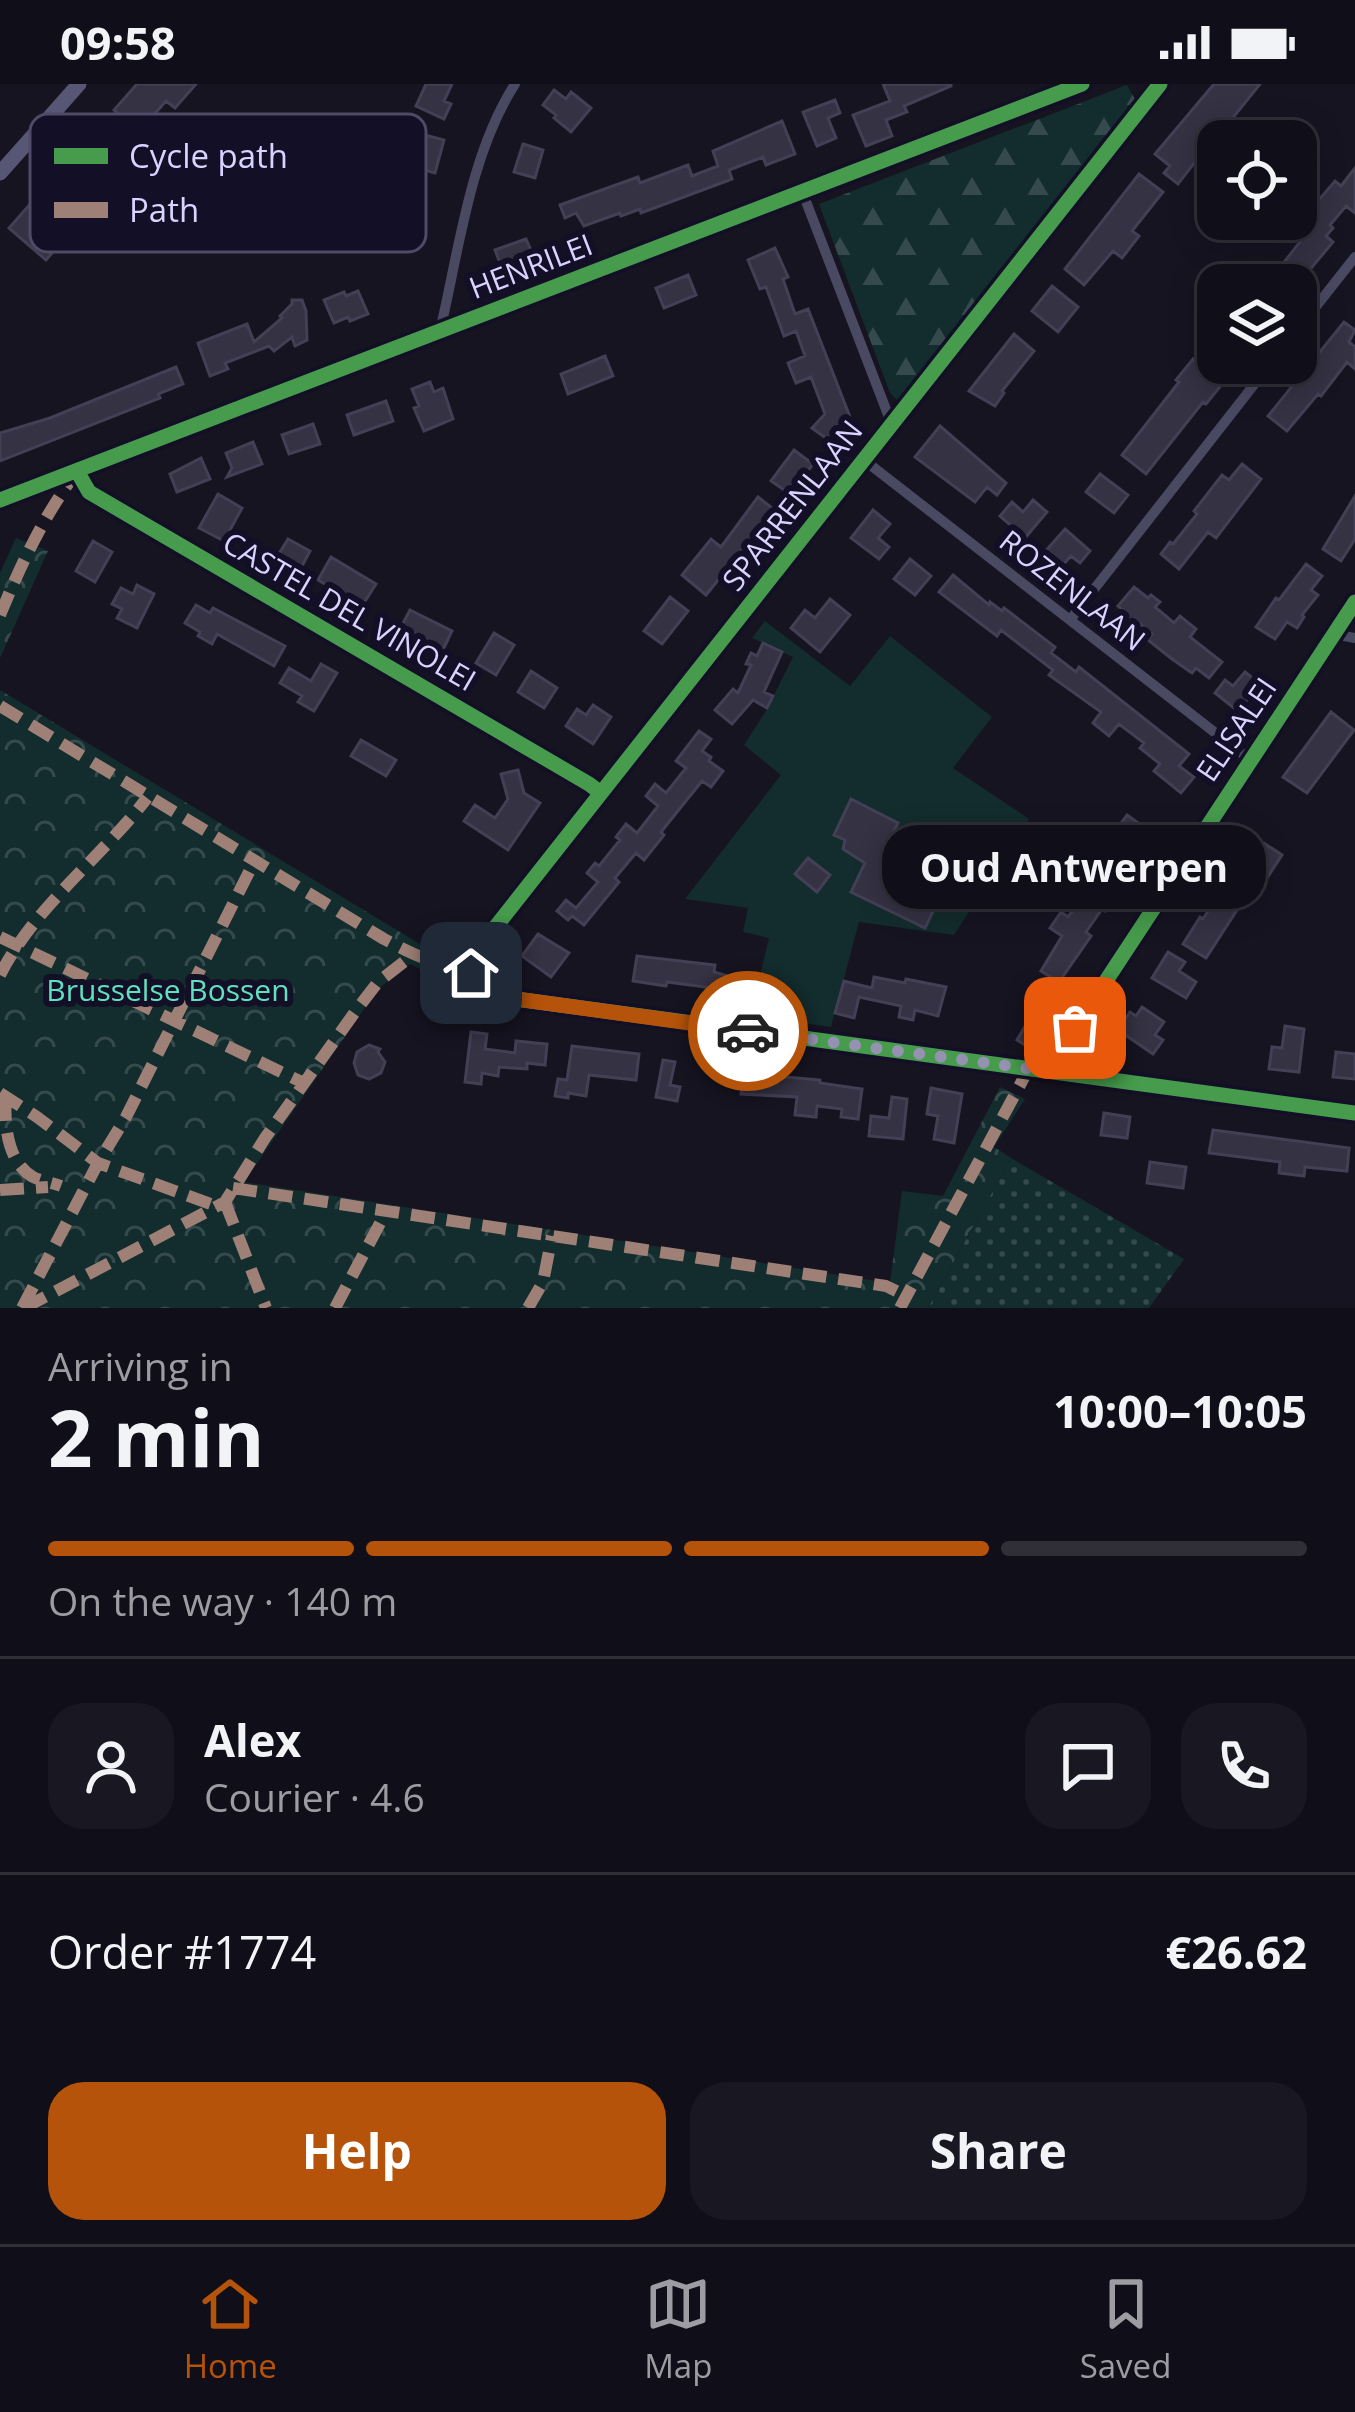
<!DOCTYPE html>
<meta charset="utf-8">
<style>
:root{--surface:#100f19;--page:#191822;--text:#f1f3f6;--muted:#9c9ca2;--line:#302f38;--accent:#b45309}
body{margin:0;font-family:"Open Sans",sans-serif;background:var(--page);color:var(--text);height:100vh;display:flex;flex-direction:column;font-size:45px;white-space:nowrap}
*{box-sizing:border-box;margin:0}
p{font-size:39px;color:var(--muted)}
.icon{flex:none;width:66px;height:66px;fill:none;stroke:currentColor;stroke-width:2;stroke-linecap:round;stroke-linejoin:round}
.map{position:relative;height:1224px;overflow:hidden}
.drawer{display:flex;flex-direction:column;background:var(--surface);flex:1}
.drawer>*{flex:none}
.fabs{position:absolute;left:1197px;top:36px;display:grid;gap:24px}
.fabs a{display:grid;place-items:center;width:120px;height:120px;border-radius:24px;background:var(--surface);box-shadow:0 6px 30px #0003,0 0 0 3px var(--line);font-size:60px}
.pin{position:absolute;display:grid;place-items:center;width:102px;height:102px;color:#fff;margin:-51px;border-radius:24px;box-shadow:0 6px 18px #0006}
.courier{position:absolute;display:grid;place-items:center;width:120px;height:120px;margin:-60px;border:9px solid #b45309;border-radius:50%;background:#fff;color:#222;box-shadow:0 3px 15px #0007}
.bubble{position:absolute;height:84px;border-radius:36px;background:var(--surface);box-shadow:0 6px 30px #0003,0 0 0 3px var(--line);font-size:39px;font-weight:700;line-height:84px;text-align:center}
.headline em{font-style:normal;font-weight:700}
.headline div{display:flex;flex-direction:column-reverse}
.headline{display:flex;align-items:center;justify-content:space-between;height:204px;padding:0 48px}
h1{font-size:78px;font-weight:700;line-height:90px}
.bar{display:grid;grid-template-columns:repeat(4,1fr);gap:18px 12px;align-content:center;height:144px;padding:0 48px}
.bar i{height:15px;border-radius:9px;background:var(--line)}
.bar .on{background:var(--accent)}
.bar p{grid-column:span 4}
.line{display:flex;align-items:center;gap:30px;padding:0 48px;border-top:3px solid var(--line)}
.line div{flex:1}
.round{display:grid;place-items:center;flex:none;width:126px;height:126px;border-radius:36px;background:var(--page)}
.action{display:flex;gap:24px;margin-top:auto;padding:24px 48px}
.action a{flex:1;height:138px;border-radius:36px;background:var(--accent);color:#fff;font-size:48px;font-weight:700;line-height:138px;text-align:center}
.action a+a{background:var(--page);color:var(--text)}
.status{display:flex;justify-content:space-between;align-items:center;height:84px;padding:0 60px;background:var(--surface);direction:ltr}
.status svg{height:33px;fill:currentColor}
.dock{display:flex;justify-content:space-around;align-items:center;height:168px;border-top:3px solid var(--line);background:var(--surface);font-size:33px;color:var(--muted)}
.dock a{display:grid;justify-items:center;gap:6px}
.dock .on{color:var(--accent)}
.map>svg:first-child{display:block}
.grass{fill:url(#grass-dots)}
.forest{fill:url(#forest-firs)}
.park{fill:url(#park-crowns)}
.pitch{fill:#132c2d}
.building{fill:#343243;stroke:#433f54;stroke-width:3}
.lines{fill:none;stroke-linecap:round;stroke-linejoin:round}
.street{stroke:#4a4962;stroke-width:10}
.secondary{stroke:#575674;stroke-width:15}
.quiet{stroke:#9e8076;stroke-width:12;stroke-dasharray:24 12;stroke-linecap:butt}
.cycleway-casing{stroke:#130f26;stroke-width:22}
.cycleway{stroke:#469c4c;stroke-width:15}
.done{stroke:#9591b1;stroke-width:12;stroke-dasharray:0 21.6}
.route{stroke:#b45309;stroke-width:15}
.labels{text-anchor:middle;stroke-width:12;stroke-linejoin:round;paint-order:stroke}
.street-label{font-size:30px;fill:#d9d4ff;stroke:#130f26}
.park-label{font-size:30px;fill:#5fe0c0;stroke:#130f26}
.key{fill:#130f26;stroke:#4e4a67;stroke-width:3}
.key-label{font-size:33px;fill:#d9d4ff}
</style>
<div class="status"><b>09:58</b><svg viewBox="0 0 49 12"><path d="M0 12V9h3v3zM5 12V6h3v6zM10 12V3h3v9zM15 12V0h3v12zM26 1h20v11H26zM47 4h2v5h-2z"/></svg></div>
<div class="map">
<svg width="1355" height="1224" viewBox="0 0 1355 1224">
<defs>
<pattern id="grass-dots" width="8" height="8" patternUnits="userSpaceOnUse" patternTransform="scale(3)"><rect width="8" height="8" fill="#132c2d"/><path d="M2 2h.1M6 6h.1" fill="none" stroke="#354a4c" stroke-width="1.8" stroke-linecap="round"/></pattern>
<pattern id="forest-firs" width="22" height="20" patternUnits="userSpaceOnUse" patternTransform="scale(3)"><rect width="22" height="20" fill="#132c2d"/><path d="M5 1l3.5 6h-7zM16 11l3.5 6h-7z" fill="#354a4c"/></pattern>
<pattern id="park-crowns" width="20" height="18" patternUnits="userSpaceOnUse" patternTransform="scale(3)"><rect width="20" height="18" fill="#132c2d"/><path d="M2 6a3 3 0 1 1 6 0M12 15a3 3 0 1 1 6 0" fill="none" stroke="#354a4c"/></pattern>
</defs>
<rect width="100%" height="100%" fill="#161421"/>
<path class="grass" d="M1011,1074L1184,1175L1149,1224H928Z"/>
<path class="forest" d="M1127,1L1136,17L905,311L897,316L890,309L819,120Z"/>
<path class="park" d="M16,454L48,467L0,574V489Z
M0,606L443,874L429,890L410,880L378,905L244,1098L890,1199L902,1107L943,1112L1000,1003L1025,1015L994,1063L1011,1074L928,1224H0Z"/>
<path class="pitch" d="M765,537L850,602L890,552L992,633L953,684L1029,735L954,851L859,838L831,943L750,931L769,854L743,848L748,824L685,815L781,691L744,661L766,627L793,573L752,554Z"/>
<path class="building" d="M137,0H196L175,24L166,17L151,34L161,42L149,56L114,26Z
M426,0H452L444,17L451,20L444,35L416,22Z
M883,0H951V2L904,22L907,28L886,36L892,52L866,62L853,31L890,17Z
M1214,0H1260L1227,41L1230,43L1209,68L1205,65L1178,100L1164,89L1170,82L1155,70Z
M554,6L566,15L571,8L591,24L571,48L554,34L556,31L543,21Z
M835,16L840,29L828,34L836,54L817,62L803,28Z
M782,37L795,70L766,81L763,73L729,86L732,95L641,129L640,125L621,132L620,129L584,142L576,129L565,134L560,121L638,93L640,99L688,81L692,92L718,82L713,67Z
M425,51L444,56L435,89L409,82L412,70L419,72Z
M523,60L543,66L535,94L514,88Z
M1355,84V129L1346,122L1330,141L1333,144L1326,152L1333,158L1297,201H1286L1274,191L1303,154L1293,146L1335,97L1341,102Z
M1139,90L1163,108L1132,147L1139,152L1122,174L1113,167L1084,201L1065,185Z
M41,108L52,118L40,131L66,153L46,176L9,144Z
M526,155L534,173L502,184L495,166Z
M775,164L788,193L783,195L795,230L808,225L850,333L831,358L812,344L825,330L811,293L796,299L788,279L805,272L796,247L784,252L766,203L760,205L748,176Z
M688,191L696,211L664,224L656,204Z
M1052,202L1078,223L1058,248L1032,227Z
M358,207L368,230L350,237L348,233L334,239L324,216L344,208L346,212Z
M292,216H302L306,227L307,256L295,262L292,253L274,267L269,262L225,279L228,285L210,292L198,259L247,240L254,258L282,234L280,232L292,220Z
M1344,238L1355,246L1349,258L1355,263V285L1347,278L1321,312L1318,310L1287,347L1268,332Z
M1014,250L1034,267L1002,307L1004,309L995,322L969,307Z
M605,272L613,292L568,310L561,290Z
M1193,275L1223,299L1206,320L1203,318L1146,390L1122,371L1179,298L1176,296Z
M176,283L183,300L158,310L160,314L0,377V349L50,334Z
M430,298L434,308L443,304L453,335L424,347L414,324L419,322L412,305Z
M386,317L393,337L354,351L347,331Z
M313,340L320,360L289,370L282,351Z
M940,342L1006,399L997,411L987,403L975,418L915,373Z
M253,358L262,380L227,393L232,384L226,369Z
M794,366L813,380L790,410L771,397Z
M201,374L210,395L177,408L170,390Z
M1242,380L1261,395L1216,454L1208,448L1179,485L1161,470L1170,458L1173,460L1197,430L1194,427L1222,391L1229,396Z
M1100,390L1128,411L1114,429L1086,408Z
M218,410L242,424L224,457L199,444Z
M1355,412V455L1341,477L1323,465Z
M758,413L776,427L750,463L747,460L706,511L682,491L711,455L721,463Z
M1033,416L1047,428L1025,454L1000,432L1012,418L1023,428Z
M873,426L890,440L878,454L889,463L879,475L851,454Z
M1065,445L1090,467L1080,479L1071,472L1059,485L1042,471Z
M288,455L310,467L300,486L277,473Z
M93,457L112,468L95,498L76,487Z
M331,473L376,500L362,522L318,496Z
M910,475L931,492L915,511L894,495Z
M1306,480L1322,492L1311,506L1318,511L1302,531L1304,533L1297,544L1287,538L1275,555L1256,543L1276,514L1279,516Z
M953,491L989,521L990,518L1002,527L1004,524L1055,563L1051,569L1076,588L1079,583L1189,670L1179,682L1194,693L1181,709L1154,687L1160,680L1140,664L1144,659L1119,640L1109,652L1093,639L1101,628L1049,591L1053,586L1001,546L997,552L939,508Z
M137,501L154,510L137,544L117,534L122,525L112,520L121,504L133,510Z
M1134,503L1148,514L1151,511L1160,518L1155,523L1174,539L1180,532L1196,545L1190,553L1222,578L1209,594L1196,584L1192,589L1172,575L1148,556L1152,550L1134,535L1131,539L1119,530L1123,526L1118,522Z
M670,513L688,527L662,560L644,547Z
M830,515L850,531L820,568L791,544L805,526L815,534Z
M196,521L210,529L213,524L285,562L274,582L217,550L212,560L198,552L200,548L185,539Z
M410,526L452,547L440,572L423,563L427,556L401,543Z
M494,549L514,561L496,591L476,579Z
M763,559L782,568L764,608L773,612L767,624L753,616L732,640L715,626L733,605L738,609L751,581L746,580L751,569L757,572Z
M321,580L337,589L314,627L298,618L302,612L280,599L289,584L311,597Z
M531,587L557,604L544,624L518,608Z
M1245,588L1259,599L1239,628L1215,609L1225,596L1233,602Z
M593,621L611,633L593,660L566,642L577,625L586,631Z
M1331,628L1354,646L1307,709L1283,693Z
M699,647L711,655L702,667L711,673L709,677L723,687L711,703L702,697L661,748L664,751L644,776L636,769L615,794L619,798L584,841L572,832L568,836L557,827L566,816L576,824L598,798L587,789L595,779L599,782L620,756L616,753L626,740L637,749L658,722L646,712L655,700L666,709L686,684L676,677Z
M361,656L396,676L386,692L351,672Z
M518,686L524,709L540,719L508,766L464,737L475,721L495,734L508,715L501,690Z
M851,715L898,739L894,747L957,778L925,844L851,808L865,779L843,765L845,756L834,751Z
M1127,731L1137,738L1125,755L1144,768L1133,785L1126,781L1106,810L1113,815L1105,827L1102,825L1086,848L1091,852L1059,898L1041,887L1062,852L1050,844L1061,828L1068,833L1083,813L1078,810L1101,776L1090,769L1106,743L1114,749Z
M1253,752L1282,771L1262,802L1256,798L1252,803L1206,874L1183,860L1200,833L1203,835L1215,816L1218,818L1235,792L1229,788Z
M808,774L830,791L817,808L795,790Z
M538,850L569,869L551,893L522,872Z
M1168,868L1185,878L1179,887L1196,898L1186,914L1152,894Z
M637,872L715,881L714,888L752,899L746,921L725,915L728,906L667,898L666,902L633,897Z
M874,893L905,899L906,895L946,903L938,932L915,926L913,936L899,933L901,922L859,913L854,934L835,929L844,897L872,904Z
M1045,908L1063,919L1035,967L1017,956Z
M1142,923L1164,938L1155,951L1163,956L1153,970L1118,946L1130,928L1136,932Z
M1285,942L1304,945L1299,988L1269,985L1272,963L1282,964Z
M471,948L487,950L485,965L515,969L516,957L547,960L545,981L527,979V985L499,983L498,992L482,989L481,1000L465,998Z
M369,961L380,965L378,968L385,978L381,989L369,995L358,991L354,979L357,968Z
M572,962L639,970L636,996L589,991L586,1012L568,1009V1014L555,1012L558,995L567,996Z
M1336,968L1355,970V995L1333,993Z
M663,976L675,978L670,1001L680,1003L677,1017L656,1013Z
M744,989L820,996V999L862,1005L858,1035L841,1033L842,1025L817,1022L816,1033L795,1031L797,1013L741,1010Z
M931,1004L962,1010L954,1059L934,1055L938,1032L927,1030Z
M892,1013L907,1015L903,1055L869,1052L871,1032L889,1034Z
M1104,1029L1130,1033L1127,1054L1101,1051Z
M1213,1046L1349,1064L1347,1087L1305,1083L1304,1092L1279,1089L1280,1078L1209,1069Z
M1150,1078L1186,1083L1183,1104L1147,1099Z"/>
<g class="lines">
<path class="street" d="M1160,0L475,869C466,888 473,907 494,912L1355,1029
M802,107L892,341
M440,247C459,166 470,70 515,0
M1296,248L1355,173
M864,376L1249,675
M77,387L89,408L589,700L601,709
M0,416L1082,0
M1070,536L1271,279
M1334,550L1355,554
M1055,988L1058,975L1075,944L1355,518"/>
<path class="secondary" d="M0,89L79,0"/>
<path class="quiet" d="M0,531C20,483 42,435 73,393
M0,622L384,855C409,868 442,887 471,878
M0,853L306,1000
M0,891C35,822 101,774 147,714
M0,1009L37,1033L98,1079L219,1123
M6,1013C4,1040 7,1078 33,1093C41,1097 53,1099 61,1102
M233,1104L886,1202L906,1212
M0,1106L48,1103
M225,1118L266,1224
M22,1224L98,1079L126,1033L254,778
M24,1224L225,1118L265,1054L355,928L378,898L414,870
M335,1224L387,1126
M528,1224L543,1198L552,1152
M900,1224L1028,986"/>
<g class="cycleway-casing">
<path id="cycleway" d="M1160,0L475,869C466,888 473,907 494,912L1355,1029
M77,387L89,408L589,700L601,709
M0,416L1082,0
M1055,988L1058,975L1075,944L1355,518"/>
</g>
<use href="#cycleway" class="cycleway"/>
</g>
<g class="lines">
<path class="done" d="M748,947L1055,988L1058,975L1075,944"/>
<path class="route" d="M471,889L481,907L494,912L748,947"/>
</g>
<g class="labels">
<g class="street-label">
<text transform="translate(531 183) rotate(-21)" y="10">HENRILEI</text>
<text transform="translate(793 422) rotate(-52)" y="10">SPARRENLAAN</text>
<text transform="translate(1072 507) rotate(38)" y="10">ROZENLAAN</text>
<text transform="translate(349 528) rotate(30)" y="10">CASTEL DEL VINOLEI</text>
<text transform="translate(1237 646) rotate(-56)" y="10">ELISALEI</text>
</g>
<g class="park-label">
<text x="168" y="917">Brusselse Bossen</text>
</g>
</g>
<rect x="30" y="30" width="396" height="138" rx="18" class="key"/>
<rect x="54" y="64" width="54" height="16" fill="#469c4c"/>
<rect x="54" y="118" width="54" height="16" fill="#9e8076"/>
<g class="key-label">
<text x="129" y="84">Cycle path</text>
<text x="129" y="138">Path</text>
</g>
</svg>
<div class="fabs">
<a><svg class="icon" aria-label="locate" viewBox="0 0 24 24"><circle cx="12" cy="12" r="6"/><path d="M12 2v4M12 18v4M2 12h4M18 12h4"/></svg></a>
<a><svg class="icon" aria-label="layers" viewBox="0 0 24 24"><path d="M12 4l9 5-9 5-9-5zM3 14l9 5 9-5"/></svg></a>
</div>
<div class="pin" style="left:1075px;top:944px;background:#ea580c"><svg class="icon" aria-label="bag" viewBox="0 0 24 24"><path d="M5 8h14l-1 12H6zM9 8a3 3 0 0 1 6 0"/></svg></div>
<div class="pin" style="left:471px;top:889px;background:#1f2937"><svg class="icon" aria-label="home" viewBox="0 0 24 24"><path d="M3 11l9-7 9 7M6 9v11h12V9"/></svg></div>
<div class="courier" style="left:748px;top:947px"><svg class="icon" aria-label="car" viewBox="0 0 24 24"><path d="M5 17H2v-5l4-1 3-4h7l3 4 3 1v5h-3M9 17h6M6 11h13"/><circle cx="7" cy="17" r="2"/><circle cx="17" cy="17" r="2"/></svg></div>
<div class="bubble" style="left:882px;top:741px;width:384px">Oud Antwerpen</div>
</div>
<section class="drawer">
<div class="headline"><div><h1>2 min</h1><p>Arriving in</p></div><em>10:00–10:05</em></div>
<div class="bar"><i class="on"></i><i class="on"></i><i class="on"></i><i></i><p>On the way · 140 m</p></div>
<div class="line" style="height:216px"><a class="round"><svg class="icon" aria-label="person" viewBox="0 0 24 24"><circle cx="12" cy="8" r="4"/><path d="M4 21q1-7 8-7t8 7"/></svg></a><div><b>Alex</b><p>Courier · 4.6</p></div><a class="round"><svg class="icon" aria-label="chat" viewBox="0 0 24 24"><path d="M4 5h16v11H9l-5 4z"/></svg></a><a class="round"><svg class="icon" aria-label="phone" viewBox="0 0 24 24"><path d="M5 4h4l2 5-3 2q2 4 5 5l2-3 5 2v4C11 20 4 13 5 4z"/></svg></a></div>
<div class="line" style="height:156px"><div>Order #1774</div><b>€26.62</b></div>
<div class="action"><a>Help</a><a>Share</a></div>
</section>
<nav class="dock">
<a class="on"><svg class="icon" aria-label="home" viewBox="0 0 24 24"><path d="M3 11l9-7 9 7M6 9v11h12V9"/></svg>Home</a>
<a><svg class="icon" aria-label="map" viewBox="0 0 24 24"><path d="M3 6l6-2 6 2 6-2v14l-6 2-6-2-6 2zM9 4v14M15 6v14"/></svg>Map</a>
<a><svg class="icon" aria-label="saved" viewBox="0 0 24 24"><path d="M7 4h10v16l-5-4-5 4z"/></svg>Saved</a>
</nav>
